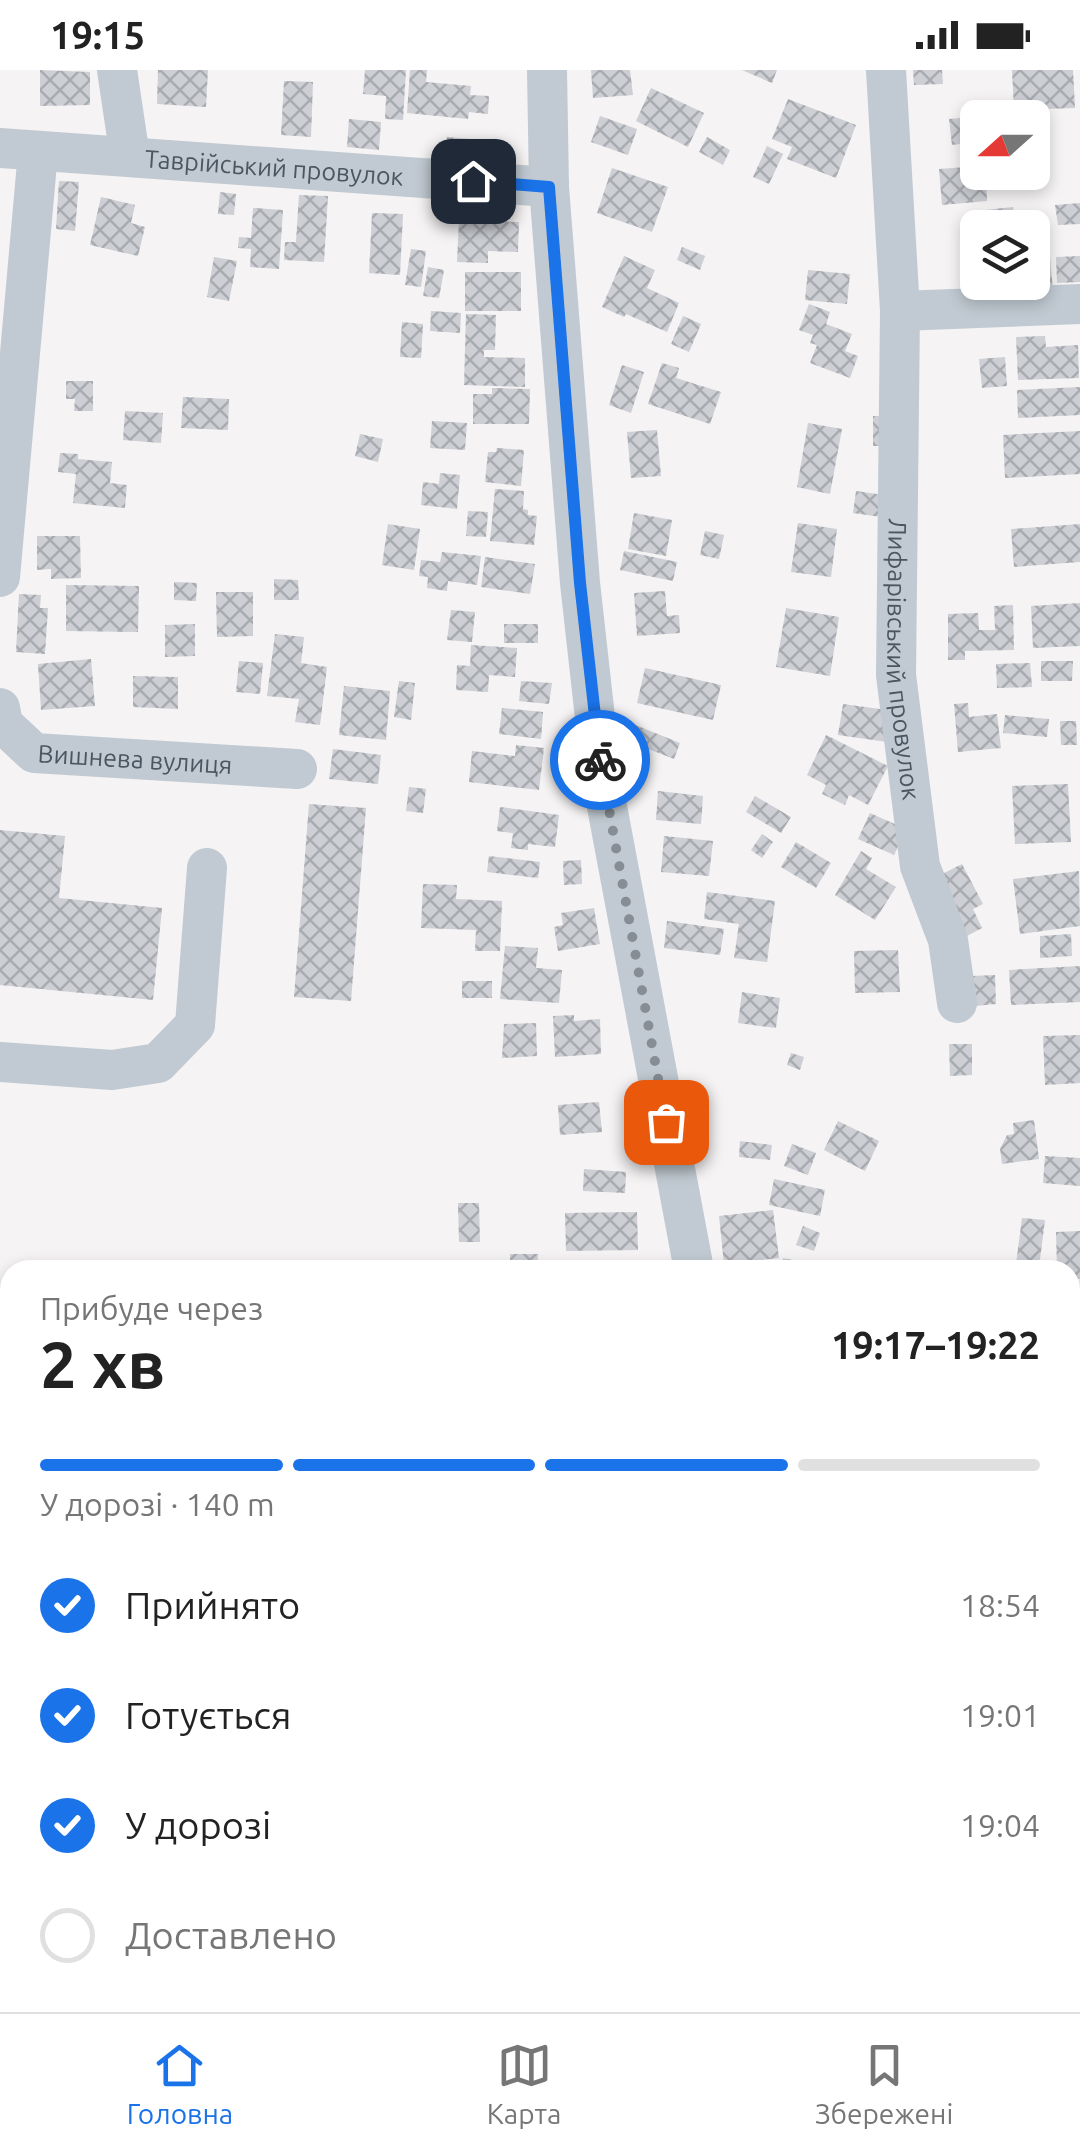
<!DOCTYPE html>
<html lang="uk">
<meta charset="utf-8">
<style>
:root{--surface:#fff;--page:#f2f2f2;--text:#222;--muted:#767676;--line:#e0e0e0;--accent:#1a73e8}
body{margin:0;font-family:Ubuntu,sans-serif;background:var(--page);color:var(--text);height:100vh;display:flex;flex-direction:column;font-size:38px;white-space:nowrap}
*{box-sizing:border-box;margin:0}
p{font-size:32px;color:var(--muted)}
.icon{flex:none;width:55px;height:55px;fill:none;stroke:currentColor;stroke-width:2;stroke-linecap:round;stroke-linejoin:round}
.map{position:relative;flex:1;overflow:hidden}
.panel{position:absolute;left:0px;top:1190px;width:1080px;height:752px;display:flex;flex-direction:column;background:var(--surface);border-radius:30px 30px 0 0;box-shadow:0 5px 15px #0003}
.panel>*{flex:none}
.needle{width:65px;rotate:249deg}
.controls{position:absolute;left:960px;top:30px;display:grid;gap:20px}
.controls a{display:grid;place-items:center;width:90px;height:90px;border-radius:15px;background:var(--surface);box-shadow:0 5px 15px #0003;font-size:50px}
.pin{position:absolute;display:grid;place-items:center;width:85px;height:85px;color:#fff;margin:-42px;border-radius:20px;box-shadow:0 5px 15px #0006}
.courier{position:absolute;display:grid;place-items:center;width:100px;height:100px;margin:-50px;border:8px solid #1a73e8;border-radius:50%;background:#fff;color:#222;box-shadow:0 2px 12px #0007}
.summary em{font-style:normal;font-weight:700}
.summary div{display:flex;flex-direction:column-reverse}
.summary{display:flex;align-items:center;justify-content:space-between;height:170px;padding:0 40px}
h1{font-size:65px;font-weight:700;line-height:75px}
.bar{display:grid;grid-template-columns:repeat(4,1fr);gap:15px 10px;align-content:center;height:120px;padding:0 40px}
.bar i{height:12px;border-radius:8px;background:var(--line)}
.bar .active{background:var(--accent)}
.bar p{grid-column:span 4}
ol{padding:0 40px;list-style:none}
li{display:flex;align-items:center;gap:30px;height:110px}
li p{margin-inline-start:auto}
li .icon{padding:10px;border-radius:50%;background:var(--accent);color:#fff;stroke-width:4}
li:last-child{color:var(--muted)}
li i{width:55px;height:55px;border:5px solid var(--line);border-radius:50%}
.status{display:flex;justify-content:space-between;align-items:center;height:70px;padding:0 50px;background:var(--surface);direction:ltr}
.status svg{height:28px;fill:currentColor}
.tabs{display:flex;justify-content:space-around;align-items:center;height:140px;border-top:2px solid var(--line);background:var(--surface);font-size:28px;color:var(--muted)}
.tabs a{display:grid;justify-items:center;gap:5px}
.tabs .active{color:var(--accent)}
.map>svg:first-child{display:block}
.building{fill:url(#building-cross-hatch)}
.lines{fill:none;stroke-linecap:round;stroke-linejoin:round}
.minor{stroke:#c1cad2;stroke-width:40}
.done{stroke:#868d94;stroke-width:10;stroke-dasharray:0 18}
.route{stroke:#1a73e8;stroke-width:12}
.labels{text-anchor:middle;stroke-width:10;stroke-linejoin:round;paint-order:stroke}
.street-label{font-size:25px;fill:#4a5661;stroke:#fff}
</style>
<div class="status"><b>19:15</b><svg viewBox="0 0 49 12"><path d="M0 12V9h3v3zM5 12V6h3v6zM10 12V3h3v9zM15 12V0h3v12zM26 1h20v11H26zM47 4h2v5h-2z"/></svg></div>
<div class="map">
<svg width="1080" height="1942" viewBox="0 0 1080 1942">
<defs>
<pattern id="building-cross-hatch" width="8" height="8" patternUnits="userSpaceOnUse" patternTransform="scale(2.5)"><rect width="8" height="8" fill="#cdcfd5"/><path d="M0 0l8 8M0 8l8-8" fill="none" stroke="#a8abb0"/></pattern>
</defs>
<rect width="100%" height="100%" fill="#f5f3f3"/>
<path class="building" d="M40,0L90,2V35L40,36Z
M158,0H208L206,37L157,34Z
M365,0H406L403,50L385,49L386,26L363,24Z
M410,0H427L426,12L471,16L470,25L489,26L488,44L469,42L468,49L407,43Z
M591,0H630L633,25L593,28Z
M742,0H777L772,13Z
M913,0H942L943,14L914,15Z
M1012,0H1073L1075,38L1014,40Z
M284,11L313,12L311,67L281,65Z
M651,18L704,43L688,77L636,51Z
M788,29L856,55L836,108L787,89L792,77L772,69Z
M600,46L637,59L628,85L591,72Z
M971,47L974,72L952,75L949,49Z
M349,49L381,52L379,80L347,77Z
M447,67L470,69L468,91L445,89Z
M707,67L730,80L723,95L699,82Z
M767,76L783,84L769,114L753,107Z
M966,97L967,108L986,106L987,131L942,135L939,99Z
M612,98L668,117L652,162L597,143Z
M59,111L79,112L75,161L56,159Z
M220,122L236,124L234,145L218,144Z
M299,125L328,126L324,192L284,190L285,172H296Z
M101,127L135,135L131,153L145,157L138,186L90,175Z
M1080,133V154L1058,155L1055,135Z
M1013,137L1015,158H978V186H972L968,142Z
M253,138L283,140L279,199L250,197L251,179L238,178L239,167L251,168Z
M372,143L403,144L400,205L369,203Z
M459,150L519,152L518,182L488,181V193L457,192Z
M682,177L705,186L700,200L677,190Z
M411,179L426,181L421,217L405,215Z
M624,186L655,200L647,218L679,233L667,262L626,244L624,247L602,237Z
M1080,186V212L1057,213L1056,187Z
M214,187L237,191L229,231L207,227Z
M1050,188L1053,220L1004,225L1003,212H1032V190Z
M428,197L444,200L439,228L423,226Z
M808,200L850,204L847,234L805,230Z
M465,202H521V241H465Z
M809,234L830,242L826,254L852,264L845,281L858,286L850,308L810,293L817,275L810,273L813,265L799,260Z
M431,241L461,243L460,263L430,261Z
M466,244L496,245L495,280H484V287L525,288V317L464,315Z
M683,246L701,254L689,282L671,274Z
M402,252L423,254L421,288L400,287Z
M1045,266L1046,277L1078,275L1079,308L1018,310L1016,267Z
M1005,287L1007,316L982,318L979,289Z
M662,293L679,298L676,308L721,322L710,354L648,334Z
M622,295L644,302L631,343L609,335Z
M66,311H93V341H74L75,329H66Z
M1080,317V345L1018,348L1017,320Z
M492,318L530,319L529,354H473V324H492Z
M183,327L229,329L228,360L181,358Z
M125,341L163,343L161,373L123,370Z
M873,346H890V376H873Z
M432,351L467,353L465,380L430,378Z
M808,353L842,359L830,424L797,417Z
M657,360L661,406L631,408L627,362Z
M1080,361V404L1005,408L1003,365Z
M360,364L383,369L378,392L355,386Z
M497,378L524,380L521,416L485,412L488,382H496Z
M60,383L78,384V389L112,392L110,413L127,415L125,438L73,433L76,404L58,402Z
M440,403L460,405L457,439L421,435L423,412L439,414Z
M495,419L524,421L523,439L528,440V445L537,446L534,475L490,471Z
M856,421L884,425L881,447L853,443Z
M468,441L488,442L486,467L466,466Z
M634,443L672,450L666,486L628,479Z
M798,453L837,459L831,507L791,502Z
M388,454L420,459L414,500L382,495Z
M1080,454V492L1014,497L1011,459Z
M705,461L724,465L719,489L700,485Z
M37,466H80L81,508L51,509V499L37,500Z
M624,481L677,492L673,511L620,500Z
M442,482L481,486L477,515L448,511L447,521L427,518L428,507L419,506L421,490L440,492Z
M485,487L535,494L530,524L481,517Z
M274,509L298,510L299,530H274Z
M174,512L197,513L196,531L174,530Z
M66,515L139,516L138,562L66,561Z
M665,521L667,546L679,545L680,563L637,566L634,523Z
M216,522H253V566L217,567Z
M19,524L41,525L40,538H48L45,584L16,582Z
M1080,533V576L1033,578L1031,536Z
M1013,535L1014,580L965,581V590H948V544L978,543L979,560H995L994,536Z
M786,538L839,547L830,606L776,597Z
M451,540L475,542L472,572L447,570Z
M195,554V586L165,587V555Z
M504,554H538V573H504Z
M275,564L304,567L301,593L327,597L320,655L295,652L299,629L267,626Z
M471,575L517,578L515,607L489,605L488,622L456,620L457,595L470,596Z
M91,589L95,636L41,640L38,594Z
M239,591L263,593L260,624L236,622Z
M1041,591H1073L1072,611H1041Z
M1030,593L1032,617L997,618L996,594Z
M645,598L721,615L713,650L637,633Z
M133,606L178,607V639L133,637Z
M399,611L415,613L411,650L394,647Z
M521,611L552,613L549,634L519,631Z
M344,616L390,621L386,670L339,665Z
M968,633L969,647L997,644L1001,678L958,682L954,634Z
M843,634L887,640V672L838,665Z
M502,638L543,642L541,669L499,664Z
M1005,645L1049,649L1047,667L1003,663Z
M1060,651H1076L1077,675H1061Z
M633,654L680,673L674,689L633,673Z
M826,665L888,696L868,735L849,725L845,735L822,724L826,715L807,705Z
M516,675L544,678L539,720L469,712L472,681L515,686Z
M333,679L381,685L378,714L329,709Z
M1068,714L1071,772L1015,774L1012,716Z
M409,717L426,719L423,743L406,741Z
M658,721L703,726L701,754L656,750Z
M755,726L791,747L781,763L746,742Z
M309,734L366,738L351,931L294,927Z
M500,737L559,745L555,777L528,774V780L511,778L513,763L497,761Z
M870,743L906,759L894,785L858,769Z
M0,760L65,766L59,828L162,838L153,930L0,915Z
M762,764L773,772L762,788L751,780Z
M664,766L713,771L709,806L661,802Z
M796,772L831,793L816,818L781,797Z
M861,781L872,788L866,799L896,817L875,850L835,825Z
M489,786L540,792L538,808L487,802Z
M581,790L582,814L564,815L563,791Z
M962,794L983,834L973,839L982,858L965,867L936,807Z
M1079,801L1080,856L1020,864L1013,809Z
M423,814L457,815L456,829L502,831L500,881H475L476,860L421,858Z
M707,822L775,831L767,892L734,888L739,854L704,849Z
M594,838L600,874L558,881L554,857L563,855L561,843Z
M667,851L724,859L720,885L664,878Z
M1071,864L1072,886L1040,888V866Z
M505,876L538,878L536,898L562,900L559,933L500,929Z
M898,880L900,922L855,923L854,881Z
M1080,896V932L1011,935L1009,900Z
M995,905L996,934L974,936L972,906Z
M462,911H492V928H462Z
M742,922L780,928L776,958L738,953Z
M574,945V951L600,949L601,984L555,987L553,946Z
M536,953L537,986L502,988L504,954Z
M1080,965V1013L1045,1015L1043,966Z
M949,974H972V1005L950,1006Z
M791,983L804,987L800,1000L787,995Z
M599,1032L602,1062L560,1065L558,1035Z
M1034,1050L1039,1089L1002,1094L1000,1079L1007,1065L1014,1064L1013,1053Z
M838,1051L879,1071L865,1101L824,1080Z
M740,1071L772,1075L770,1090L739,1087Z
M792,1074L816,1083L808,1105L784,1096Z
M1045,1086L1080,1088V1116L1043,1113Z
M584,1099L626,1102L625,1123L583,1121Z
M774,1109L825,1120L820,1146L769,1135Z
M458,1133H479L480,1172H459Z
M773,1140L779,1188L724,1194L719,1146Z
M637,1142L638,1180L566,1181L565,1143Z
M1022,1148L1045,1150L1039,1197L1016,1194Z
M803,1156L820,1163L814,1181L796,1175Z
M1080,1161V1209H1070V1200H1057L1056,1162Z
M510,1184H538L537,1200H510Z
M783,1188L801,1192L799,1200H781Z
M1070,1366H1080V1402H1070Z
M1070,1427L1080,1428V1455L1070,1453Z
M0,1931L69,1940V1942H0Z
M288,1932H383L382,1942H287Z
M499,1932H549V1942H498Z"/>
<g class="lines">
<g class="minor">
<path d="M117,0L130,87"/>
<path d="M547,0L549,117L580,513L602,710L694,1200"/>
<path id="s1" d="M886,0L900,241L896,605L920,796L948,870L957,933"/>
<path id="s2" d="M0,78L549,117"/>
<path d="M900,241L1080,234"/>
<path d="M0,507L38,82"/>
<path id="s3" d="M0,638L3,654L34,683L297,699"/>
<path d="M0,992L112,1000L158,993L195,955L207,798"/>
<path d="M1070,1619L1080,1622"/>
<path d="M414,1942L416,1932"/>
<path d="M788,1942L789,1932"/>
</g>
</g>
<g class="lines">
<path class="done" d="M600,690L666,1052"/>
<path class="route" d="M473,111L549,117L580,513L600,690"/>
</g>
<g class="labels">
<g class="street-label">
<text dy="9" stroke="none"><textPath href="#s2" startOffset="275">Таврійський провулок</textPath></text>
<text dy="9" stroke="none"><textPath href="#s1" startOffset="590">Лифарівський провулок</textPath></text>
<text dy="9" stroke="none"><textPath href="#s3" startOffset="160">Вишнева вулиця</textPath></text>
</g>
</g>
</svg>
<div class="controls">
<a><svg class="needle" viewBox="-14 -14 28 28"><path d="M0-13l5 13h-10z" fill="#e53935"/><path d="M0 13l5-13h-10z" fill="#767676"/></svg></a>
<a><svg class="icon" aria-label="layers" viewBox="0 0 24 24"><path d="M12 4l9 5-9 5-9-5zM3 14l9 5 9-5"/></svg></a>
</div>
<div class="pin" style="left:666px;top:1052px;background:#ea580c"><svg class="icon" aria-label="bag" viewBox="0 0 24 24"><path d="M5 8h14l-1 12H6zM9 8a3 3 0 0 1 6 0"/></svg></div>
<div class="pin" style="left:473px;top:111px;background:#1f2937"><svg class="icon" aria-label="home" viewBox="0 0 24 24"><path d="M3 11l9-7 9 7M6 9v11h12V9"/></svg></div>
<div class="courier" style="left:600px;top:690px"><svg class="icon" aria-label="bike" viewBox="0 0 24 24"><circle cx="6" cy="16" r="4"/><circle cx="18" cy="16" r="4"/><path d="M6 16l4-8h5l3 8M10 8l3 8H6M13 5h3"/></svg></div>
<section class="panel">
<div class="summary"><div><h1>2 хв</h1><p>Прибуде через</p></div><em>19:17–19:22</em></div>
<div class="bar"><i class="active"></i><i class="active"></i><i class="active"></i><i></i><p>У дорозі · 140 m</p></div>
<ol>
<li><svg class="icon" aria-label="check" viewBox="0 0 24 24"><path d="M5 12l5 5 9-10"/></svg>Прийнято<p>18:54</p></li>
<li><svg class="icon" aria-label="check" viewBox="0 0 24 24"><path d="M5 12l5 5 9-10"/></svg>Готується<p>19:01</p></li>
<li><svg class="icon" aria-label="check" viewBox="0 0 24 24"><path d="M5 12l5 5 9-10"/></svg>У дорозі<p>19:04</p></li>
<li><i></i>Доставлено</li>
</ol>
</section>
</div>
<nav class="tabs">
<a class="active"><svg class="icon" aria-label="home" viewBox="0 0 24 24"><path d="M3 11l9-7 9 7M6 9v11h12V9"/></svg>Головна</a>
<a><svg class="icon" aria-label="map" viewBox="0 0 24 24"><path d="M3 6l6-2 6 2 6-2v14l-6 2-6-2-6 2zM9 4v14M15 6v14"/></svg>Карта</a>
<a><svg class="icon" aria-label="saved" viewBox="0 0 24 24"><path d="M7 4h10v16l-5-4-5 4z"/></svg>Збережені</a>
</nav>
